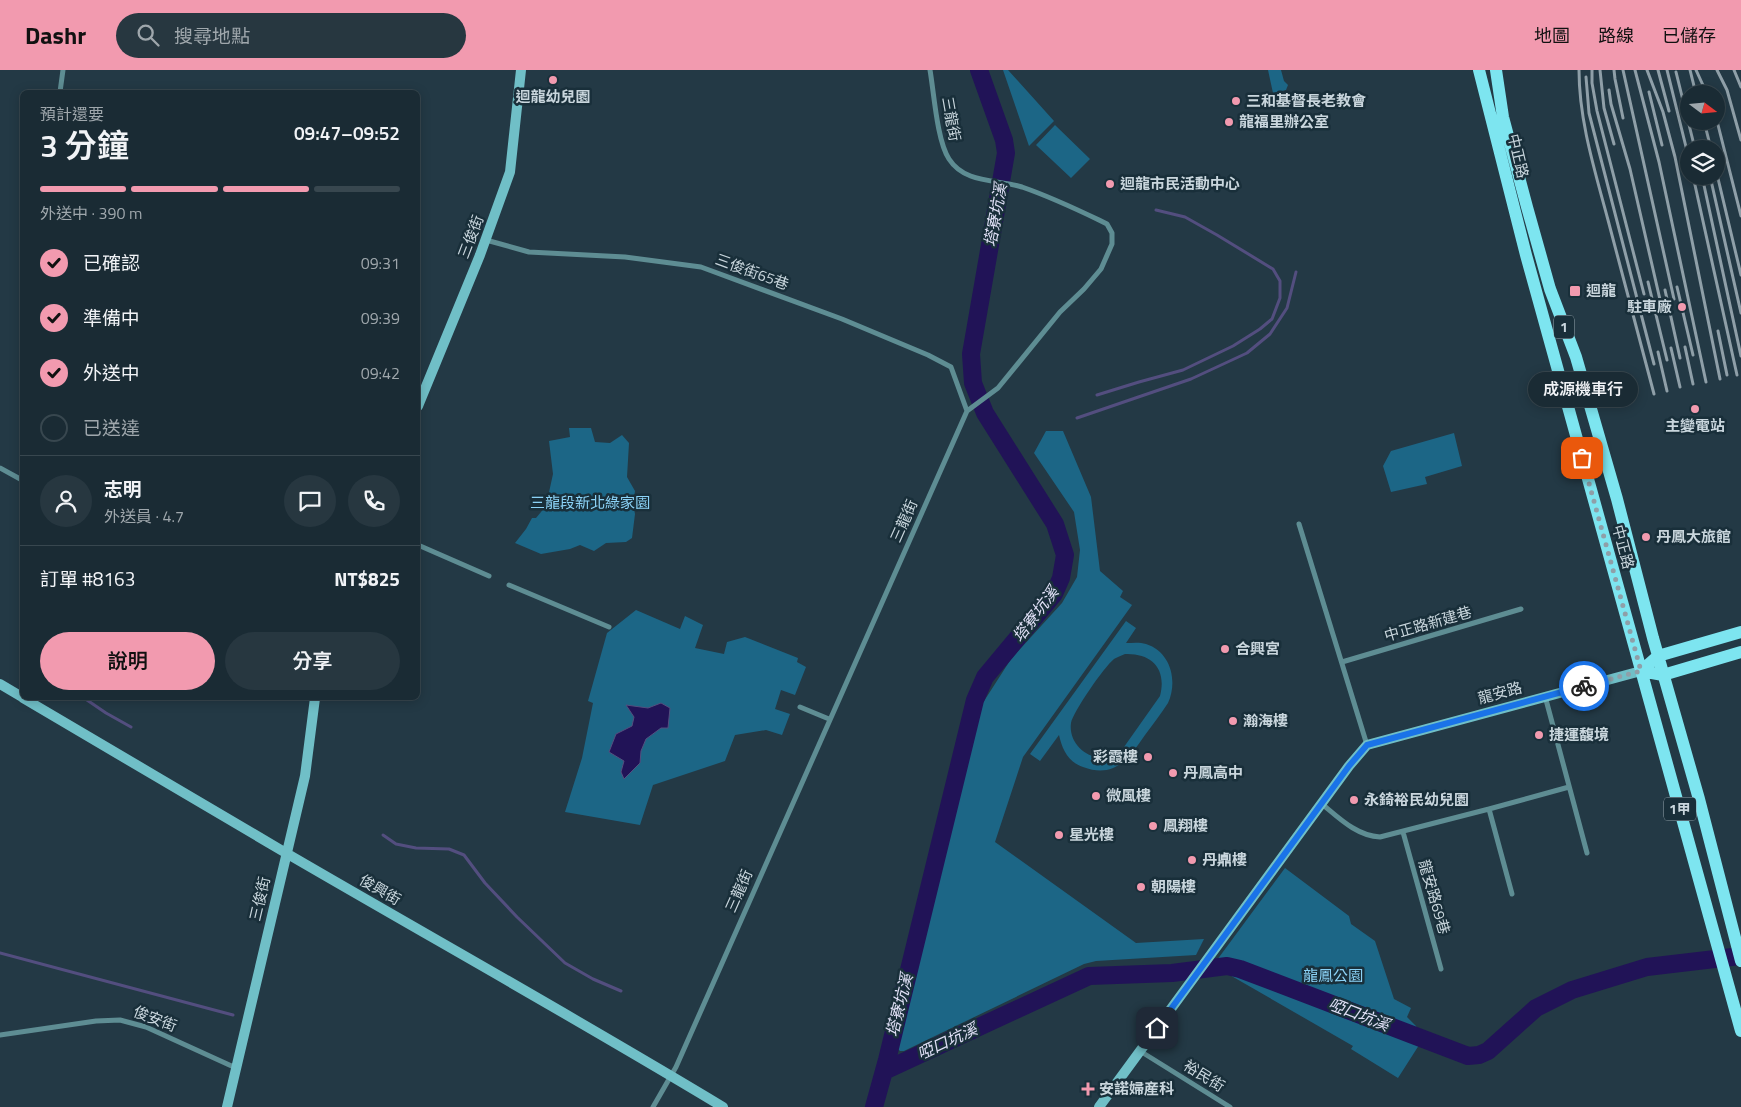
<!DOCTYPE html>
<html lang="zh-TW">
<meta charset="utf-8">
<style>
:root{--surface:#1a2b34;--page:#273740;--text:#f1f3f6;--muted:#9fa7ac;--line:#38474f;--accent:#f29aaf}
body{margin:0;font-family:"Titillium Web","Noto Sans TC",sans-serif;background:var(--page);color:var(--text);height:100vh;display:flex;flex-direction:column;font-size:19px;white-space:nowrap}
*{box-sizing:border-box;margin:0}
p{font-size:16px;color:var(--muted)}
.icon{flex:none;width:28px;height:28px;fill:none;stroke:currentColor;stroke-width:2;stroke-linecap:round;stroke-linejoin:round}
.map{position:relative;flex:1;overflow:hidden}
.drawer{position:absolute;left:20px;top:20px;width:400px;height:610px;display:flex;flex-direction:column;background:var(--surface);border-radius:8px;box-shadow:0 2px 12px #0003,0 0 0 1px var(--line)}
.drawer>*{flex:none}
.needle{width:32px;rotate:106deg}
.tools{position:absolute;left:1680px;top:15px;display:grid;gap:10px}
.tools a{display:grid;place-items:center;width:45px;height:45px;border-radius:50%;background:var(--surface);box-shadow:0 2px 12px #0003,0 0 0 1px var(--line);font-size:25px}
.pin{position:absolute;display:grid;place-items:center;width:42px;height:42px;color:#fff;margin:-21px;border-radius:10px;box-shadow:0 2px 8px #0006}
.courier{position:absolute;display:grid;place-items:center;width:50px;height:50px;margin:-25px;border:4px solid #1a73e8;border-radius:50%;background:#fff;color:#222;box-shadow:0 1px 6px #0007}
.bubble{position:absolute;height:35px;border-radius:18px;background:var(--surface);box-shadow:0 2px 12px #0003,0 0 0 1px var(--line);font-size:16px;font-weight:600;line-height:35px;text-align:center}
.overview em{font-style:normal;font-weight:600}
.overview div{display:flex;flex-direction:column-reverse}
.overview{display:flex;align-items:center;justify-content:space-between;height:85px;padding:0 20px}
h1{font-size:32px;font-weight:600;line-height:38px}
.bar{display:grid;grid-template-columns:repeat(4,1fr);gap:8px 5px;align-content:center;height:60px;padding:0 20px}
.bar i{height:6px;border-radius:4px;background:var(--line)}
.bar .current{background:var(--accent)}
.bar p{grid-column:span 4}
.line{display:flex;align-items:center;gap:12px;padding:0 20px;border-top:1px solid var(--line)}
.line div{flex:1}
.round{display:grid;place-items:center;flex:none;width:52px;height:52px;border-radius:26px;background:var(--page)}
ol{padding:0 20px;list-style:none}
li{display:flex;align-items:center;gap:15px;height:55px}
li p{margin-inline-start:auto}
li .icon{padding:5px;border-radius:50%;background:var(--accent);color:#111;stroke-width:4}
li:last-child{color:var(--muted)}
li i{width:28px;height:28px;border:2px solid var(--line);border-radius:50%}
.primary-button{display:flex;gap:10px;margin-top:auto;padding:10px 20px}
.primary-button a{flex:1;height:58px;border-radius:30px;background:var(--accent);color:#111;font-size:20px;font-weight:600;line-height:58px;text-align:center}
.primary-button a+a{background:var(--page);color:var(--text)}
header{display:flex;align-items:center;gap:30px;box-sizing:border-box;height:70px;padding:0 25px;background:var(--accent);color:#111}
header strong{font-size:24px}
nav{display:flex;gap:28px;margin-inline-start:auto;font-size:18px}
.search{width:350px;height:45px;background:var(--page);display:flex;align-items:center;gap:12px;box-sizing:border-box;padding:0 18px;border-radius:28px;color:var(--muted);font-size:19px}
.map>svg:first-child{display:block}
.green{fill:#1c6686;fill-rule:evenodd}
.water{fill:#211357;stroke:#534e7f}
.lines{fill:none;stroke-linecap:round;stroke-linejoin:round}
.stream{stroke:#534e7f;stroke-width:3}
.river{stroke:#211357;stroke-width:18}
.street{stroke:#5e8d93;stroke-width:5}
.secondary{stroke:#70bfc7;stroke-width:10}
.primary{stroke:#7de5f0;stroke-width:12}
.rail{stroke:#8f9fa8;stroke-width:3}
.done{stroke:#8f9fa8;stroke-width:5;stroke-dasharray:0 9}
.route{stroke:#1a73e8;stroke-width:6}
.poi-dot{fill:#f29aaf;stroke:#192f3a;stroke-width:2}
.labels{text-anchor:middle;stroke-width:5;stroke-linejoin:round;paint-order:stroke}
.shield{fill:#192f3a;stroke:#94a4ac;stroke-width:1}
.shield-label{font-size:14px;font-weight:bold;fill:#c9d6dd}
.poi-label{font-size:15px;font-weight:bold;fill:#c9d6dd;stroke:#192f3a;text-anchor:start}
.street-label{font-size:15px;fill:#c9d6dd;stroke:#192f3a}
.park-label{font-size:15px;fill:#8bd2f6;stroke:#192f3a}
.water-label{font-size:16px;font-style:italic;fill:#e0e0f6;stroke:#192f3a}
</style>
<header>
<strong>Dashr</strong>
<div class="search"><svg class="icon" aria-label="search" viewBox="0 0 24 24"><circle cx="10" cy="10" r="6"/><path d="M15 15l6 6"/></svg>搜尋地點</div>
<nav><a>地圖</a><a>路線</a><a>已儲存</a></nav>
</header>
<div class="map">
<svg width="1741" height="1037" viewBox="0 0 1741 1037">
<rect width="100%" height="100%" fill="#233945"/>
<path class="green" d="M1003,0H1008L1054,51L1029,76Z
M1268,0H1281L1284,11L1288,15L1286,20L1273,23Z
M1055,55L1090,89L1071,108L1036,75Z
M569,358H591L595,372L610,373L622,365L629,373L627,407L635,421L633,434L635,444L632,468L626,472L606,473L594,481L580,475L570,479L541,484L515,473L526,459L532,448H536L546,436L553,404L549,371L570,367Z
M1046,361H1063L1091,427L1100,501L1123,521L1120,527L1132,535L1023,687L995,772L1136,873L1204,869L1196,885L1096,891L1084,894L904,981H900L896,977L897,971L977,642L1011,589L1062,533L1077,507L1080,480L1074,442L1034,383Z
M1454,363L1462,396L1425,407L1427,414L1391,422L1383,396L1391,381Z
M636,540L680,559L685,546L703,555L695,578L724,584L727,572L745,567L798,588L797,592L806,597L795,625L781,620L775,639L790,644L782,665L766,660L735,665L725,691L653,715L640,755L565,742L582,688L593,633L588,631L607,563Z
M1126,551L1136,558L1126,573C1132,573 1140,572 1146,574C1171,582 1178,611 1168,633C1161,644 1153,654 1145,665C1129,688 1115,709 1083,697C1068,692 1062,679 1059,665L1040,691L1030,684ZM1125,584C1152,583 1167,599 1160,626L1124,677C1119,681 1114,685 1108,686C1088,692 1068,673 1071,653C1073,642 1104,597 1114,589C1117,587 1121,586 1125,584Z
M1285,798L1349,846L1351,854L1375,871L1394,929L1411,938L1407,947L1416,956L1421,972L1398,1008L1351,979L1353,976L1228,904L1236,902L1279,919L1282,909L1236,891L1217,890Z"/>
<path class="water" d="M661,633L670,638L668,658H661L646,669L641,681L640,693L624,709L621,702L624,691L609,682L616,664L632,656L634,647L626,635L648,638Z"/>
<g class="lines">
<path class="stream" d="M1097,325L1139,312L1183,300L1233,276L1260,259L1272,249L1280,228V211L1273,199L1217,165L1185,147L1156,140
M1077,348L1191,309L1247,283L1270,264L1287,238L1296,202
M84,628L106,643L131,657
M383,765L396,774L416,778L449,779L464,785L485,813L517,847L565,893L593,909L621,921
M0,883L233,945"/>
<path class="river" d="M884,1001L1089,906L1172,903L1227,896L1240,899L1468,986L1479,985L1488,981L1536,938L1572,920L1647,897L1741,886
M874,1037L887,990L975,630L985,607L1054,524L1061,508L1065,485L1055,454L985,343L973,313L971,284L1006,83L1004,70L979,0"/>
<path class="street" d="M60,22L63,0
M486,170L529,182L625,187L701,197L842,249L928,285L951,297L967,341
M0,398L22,410
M1299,454L1367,675
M418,475L489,506
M509,515L609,557
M1342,592L1521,539
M1545,626L1587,783
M800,637L829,649
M1322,734C1339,748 1357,766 1380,767L1489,739L1569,717
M1489,739L1512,824
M1403,762L1441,899
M0,965L96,951L120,950L146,957L236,998
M1140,981L1230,1037
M653,1037L676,997L967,341L998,318L1060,242L1084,219L1101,199L1112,174V163L1107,154L1099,150C1074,138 1048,126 1022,117C997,109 965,114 949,89C937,71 934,23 930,0"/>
<path class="secondary" d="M418,336L480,185L510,102L521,0
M0,614L22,627
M23,628C111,679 198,732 286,783C432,868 579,950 723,1037
M227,1037L305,706L315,628
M1099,1037L1349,696L1367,675L1641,601"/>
<path class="primary" d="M1479,0L1526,185L1741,961
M1496,0L1503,47L1527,137L1550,219L1576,287L1617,429L1653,568L1699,729L1741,891
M1641,601L1658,586L1741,562
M1641,601L1663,605L1741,582"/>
<path class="rail" d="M1579,0C1579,51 1595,101 1608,150C1623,208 1639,266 1654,324
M1592,0V13L1597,41L1644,224
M1600,0L1604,38L1614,74
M1614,0L1615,9L1623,48
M1623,0L1674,229
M1635,0L1659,92L1706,312
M1647,0L1663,42L1675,87L1720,309
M1658,0L1669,41
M1667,0L1689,89
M1690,0L1696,24
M1696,0L1707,24
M1717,0L1727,20L1741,70
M1734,0L1741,17
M1676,2L1695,79
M1586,7L1589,43L1654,294
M1609,20L1611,34L1630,99L1661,234
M1649,22L1662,75
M1716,47L1741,146
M1704,51L1711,79
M1716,100L1741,205
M1693,106L1737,305
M1702,106L1741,286
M1710,106L1741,243
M1648,212L1667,290
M1677,217L1693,285
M1665,220L1680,288
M1718,261L1727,305
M1685,277L1693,314
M1671,278L1680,317
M1658,282L1667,321"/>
</g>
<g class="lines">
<path class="done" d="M1582,388L1641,601L1584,616"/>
<path class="route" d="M1157,958L1349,696L1367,675L1584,616"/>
</g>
<g class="poi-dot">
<circle cx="553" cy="10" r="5"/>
<circle cx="1236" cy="31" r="5"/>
<circle cx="1229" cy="52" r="5"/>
<circle cx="1110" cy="114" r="5"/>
<rect x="1569" y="215" width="12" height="12" rx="2.5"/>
<circle cx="1682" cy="237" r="5"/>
<circle cx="1695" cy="339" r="5"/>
<circle cx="1646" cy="467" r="5"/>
<circle cx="1225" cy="579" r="5"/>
<circle cx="1233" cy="651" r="5"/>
<circle cx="1539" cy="665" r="5"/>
<circle cx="1148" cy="687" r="5"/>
<circle cx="1173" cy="703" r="5"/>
<circle cx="1096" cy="726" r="5"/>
<circle cx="1354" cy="730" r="5"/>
<circle cx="1153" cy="756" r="5"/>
<circle cx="1059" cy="765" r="5"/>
<circle cx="1192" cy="790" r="5"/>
<circle cx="1141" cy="817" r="5"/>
<path d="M1085.5 1011.5h5v5h5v5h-5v5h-5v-5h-5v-5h5z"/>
</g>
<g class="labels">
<g class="shield">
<rect x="1554" y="245.5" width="20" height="23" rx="4"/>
<rect x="1664" y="727.5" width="32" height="23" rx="4"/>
</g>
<g class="shield-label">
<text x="1564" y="262">1</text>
<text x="1680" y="744">1甲</text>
</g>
<g class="poi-label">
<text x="553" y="32" text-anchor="middle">迴龍幼兒園</text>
<text x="1246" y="36">三和基督長老教會</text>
<text x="1239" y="57">龍福里辦公室</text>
<text x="1120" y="119">迴龍市民活動中心</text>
<text x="1586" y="226">迴龍</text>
<text x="1672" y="242" text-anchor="end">駐車廠</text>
<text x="1695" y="361" text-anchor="middle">主變電站</text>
<text x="1656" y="472">丹鳳大旅館</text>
<text x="1235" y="584">合興宮</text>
<text x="1243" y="656">瀚海樓</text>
<text x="1549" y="670">捷運馥境</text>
<text x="1138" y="692" text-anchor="end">彩霞樓</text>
<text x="1183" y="708">丹鳳高中</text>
<text x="1106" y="731">微風樓</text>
<text x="1364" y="735">永錡裕民幼兒園</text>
<text x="1163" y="761">鳳翔樓</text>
<text x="1069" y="770">星光樓</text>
<text x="1202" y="795">丹鼑樓</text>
<text x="1151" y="822">朝陽樓</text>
<text x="1099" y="1024">安諾婦産科</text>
</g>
<g class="street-label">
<text transform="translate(951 49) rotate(80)" y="5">三龍街</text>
<text transform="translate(1518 86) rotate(77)" y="5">中正路</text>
<text transform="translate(471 167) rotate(-69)" y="5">三俊街</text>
<text transform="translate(752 202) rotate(20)" y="5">三俊街65巷</text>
<text transform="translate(904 451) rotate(-66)" y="5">三龍街</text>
<text transform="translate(1623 477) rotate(75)" y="5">中正路</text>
<text transform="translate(1428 554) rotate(-16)" y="5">中正路新建巷</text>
<text transform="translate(1500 623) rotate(-15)" y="5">龍安路</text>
<text transform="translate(380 820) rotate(30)" y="5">俊興街</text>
<text transform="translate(739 821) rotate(-66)" y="5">三龍街</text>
<text transform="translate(1434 827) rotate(74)" y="5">龍安路69巷</text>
<text transform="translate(260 829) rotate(-77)" y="5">三俊街</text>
<text transform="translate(155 949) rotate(21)" y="5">俊安街</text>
<text transform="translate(1204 1006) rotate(32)" y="5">裕民街</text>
</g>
<g class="park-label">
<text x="590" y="438">三龍段新北綠家園</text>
<text x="1333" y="911">龍鳳公園</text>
</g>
<g class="water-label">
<text transform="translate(995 145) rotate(-80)" y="6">塔寮坑溪</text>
<text transform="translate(1035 544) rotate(-53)" y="6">塔寮坑溪</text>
<text transform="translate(899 935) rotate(-76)" y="6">塔寮坑溪</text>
<text transform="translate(1359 944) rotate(21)" y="6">啞口坑溪</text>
<text transform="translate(947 971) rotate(-25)" y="6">啞口坑溪</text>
</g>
</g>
</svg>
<div class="tools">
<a><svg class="needle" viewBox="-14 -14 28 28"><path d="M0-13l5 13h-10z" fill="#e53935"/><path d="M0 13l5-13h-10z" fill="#9fa7ac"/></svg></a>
<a><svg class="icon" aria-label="layers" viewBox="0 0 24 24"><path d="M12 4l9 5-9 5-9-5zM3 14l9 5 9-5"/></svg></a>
</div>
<div class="pin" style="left:1582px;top:388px;background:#ea580c"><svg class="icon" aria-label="bag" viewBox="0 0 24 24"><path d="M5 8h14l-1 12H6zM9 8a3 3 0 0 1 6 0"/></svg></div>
<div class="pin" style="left:1157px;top:958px;background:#1f2937"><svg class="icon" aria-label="home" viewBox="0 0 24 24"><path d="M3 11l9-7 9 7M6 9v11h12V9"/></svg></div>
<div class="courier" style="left:1584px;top:616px"><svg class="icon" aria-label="bike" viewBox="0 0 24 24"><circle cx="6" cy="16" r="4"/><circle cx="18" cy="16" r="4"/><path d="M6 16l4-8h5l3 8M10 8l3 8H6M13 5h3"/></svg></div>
<div class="bubble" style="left:1528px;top:302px;width:110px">成源機車行</div>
<section class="drawer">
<div class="overview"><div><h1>3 分鐘</h1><p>預計還要</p></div><em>09:47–09:52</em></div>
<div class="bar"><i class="current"></i><i class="current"></i><i class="current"></i><i></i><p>外送中 · 390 m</p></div>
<ol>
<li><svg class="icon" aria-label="check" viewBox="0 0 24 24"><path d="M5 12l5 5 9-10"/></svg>已確認<p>09:31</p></li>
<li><svg class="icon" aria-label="check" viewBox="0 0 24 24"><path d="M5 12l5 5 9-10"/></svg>準備中<p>09:39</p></li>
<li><svg class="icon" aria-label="check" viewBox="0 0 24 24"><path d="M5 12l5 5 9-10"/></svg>外送中<p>09:42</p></li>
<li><i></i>已送達</li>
</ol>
<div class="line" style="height:90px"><a class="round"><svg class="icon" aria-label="person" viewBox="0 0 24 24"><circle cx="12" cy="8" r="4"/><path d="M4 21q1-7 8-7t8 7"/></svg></a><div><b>志明</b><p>外送員 · 4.7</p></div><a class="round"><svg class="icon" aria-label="chat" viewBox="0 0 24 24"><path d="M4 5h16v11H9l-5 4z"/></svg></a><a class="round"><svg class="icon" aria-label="phone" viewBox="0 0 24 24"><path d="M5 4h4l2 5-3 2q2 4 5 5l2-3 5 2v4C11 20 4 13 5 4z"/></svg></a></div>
<div class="line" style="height:65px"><div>訂單 #8163</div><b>NT$825</b></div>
<div class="primary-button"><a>說明</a><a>分享</a></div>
</section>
</div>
